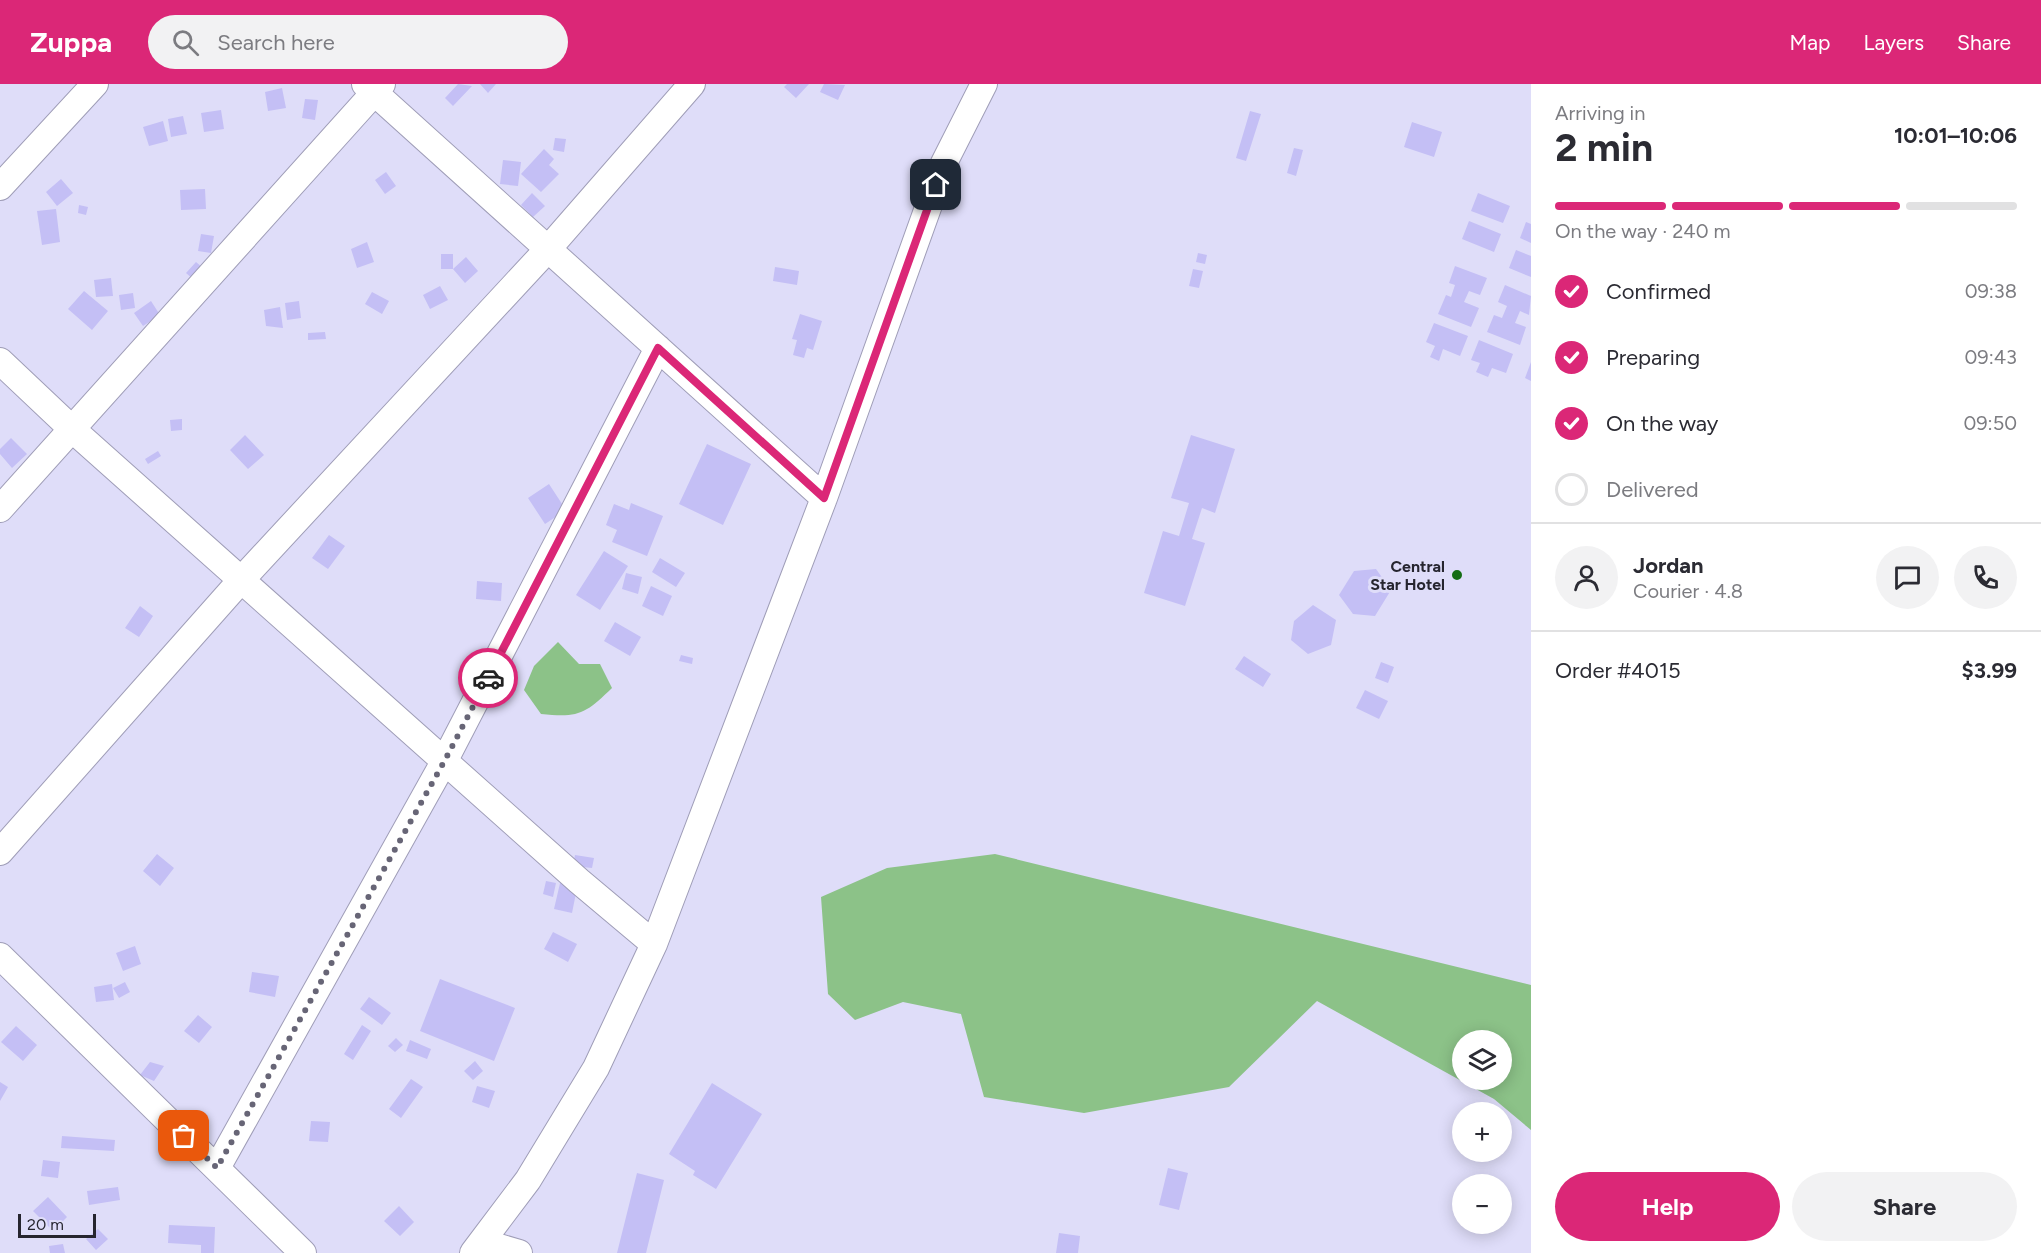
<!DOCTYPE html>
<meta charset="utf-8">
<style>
:root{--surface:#fff;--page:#f2f2f3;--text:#2b2b33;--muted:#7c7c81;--line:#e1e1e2;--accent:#db2777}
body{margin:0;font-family:Figtree,sans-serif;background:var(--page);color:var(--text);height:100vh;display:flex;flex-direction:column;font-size:22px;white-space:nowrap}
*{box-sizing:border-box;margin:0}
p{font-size:20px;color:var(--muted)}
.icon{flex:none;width:33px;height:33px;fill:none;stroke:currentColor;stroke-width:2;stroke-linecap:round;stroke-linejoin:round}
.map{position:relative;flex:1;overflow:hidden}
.details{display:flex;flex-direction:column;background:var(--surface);width:510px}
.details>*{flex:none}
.tools{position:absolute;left:1452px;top:946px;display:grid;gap:12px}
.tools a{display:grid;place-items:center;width:60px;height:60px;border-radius:50%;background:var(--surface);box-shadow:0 3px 15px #0003;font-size:30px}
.scale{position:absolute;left:18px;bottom:15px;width:78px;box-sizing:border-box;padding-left:6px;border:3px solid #26252f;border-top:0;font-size:16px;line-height:21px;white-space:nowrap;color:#26252f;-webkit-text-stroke:4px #dfddf9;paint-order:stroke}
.pin{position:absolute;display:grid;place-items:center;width:51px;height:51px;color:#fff;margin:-26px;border-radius:12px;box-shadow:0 3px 9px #0006}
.courier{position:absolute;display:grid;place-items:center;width:60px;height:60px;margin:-30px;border:4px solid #db2777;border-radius:50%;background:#fff;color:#222;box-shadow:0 2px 8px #0007}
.head em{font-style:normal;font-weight:700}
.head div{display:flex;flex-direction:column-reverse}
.head{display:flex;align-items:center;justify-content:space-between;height:102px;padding:0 24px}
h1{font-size:39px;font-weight:700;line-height:45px}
.bar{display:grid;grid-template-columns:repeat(4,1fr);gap:9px 6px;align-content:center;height:72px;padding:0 24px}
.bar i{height:8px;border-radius:4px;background:var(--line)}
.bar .on{background:var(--accent)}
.bar p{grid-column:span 4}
.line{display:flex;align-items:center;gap:15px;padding:0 24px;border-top:2px solid var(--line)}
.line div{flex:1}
.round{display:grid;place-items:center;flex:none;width:63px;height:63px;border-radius:32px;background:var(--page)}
ol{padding:0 24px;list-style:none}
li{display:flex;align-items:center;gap:18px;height:66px}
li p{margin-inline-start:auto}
li .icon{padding:6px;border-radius:50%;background:var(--accent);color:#fff;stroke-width:4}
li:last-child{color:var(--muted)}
li i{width:33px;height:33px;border:3px solid var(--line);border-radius:50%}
.primary-button{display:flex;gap:12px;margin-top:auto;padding:12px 24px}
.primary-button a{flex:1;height:69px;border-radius:36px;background:var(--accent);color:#fff;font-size:24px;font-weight:700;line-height:69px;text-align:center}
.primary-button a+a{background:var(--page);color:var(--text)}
header{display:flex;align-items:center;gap:36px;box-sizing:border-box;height:84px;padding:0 30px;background:var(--accent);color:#fff}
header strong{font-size:28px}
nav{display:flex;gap:33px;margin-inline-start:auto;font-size:21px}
.search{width:420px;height:54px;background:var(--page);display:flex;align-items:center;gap:15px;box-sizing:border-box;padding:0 21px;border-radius:33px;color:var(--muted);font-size:22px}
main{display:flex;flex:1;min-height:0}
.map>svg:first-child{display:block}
.green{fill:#8cc288;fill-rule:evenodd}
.building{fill:#c4bff5}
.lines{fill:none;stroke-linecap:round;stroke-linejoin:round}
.minor-casing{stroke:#9f9db7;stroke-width:28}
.minor{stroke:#fff;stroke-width:26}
.done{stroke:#676576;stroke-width:6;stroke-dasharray:0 10.8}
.route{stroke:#db2777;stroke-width:8}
.poi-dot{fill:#156c15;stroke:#dfddf9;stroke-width:2}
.labels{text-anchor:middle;stroke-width:6;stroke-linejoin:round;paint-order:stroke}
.poi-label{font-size:16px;font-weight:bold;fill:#26252f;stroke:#dfddf9;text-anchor:end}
</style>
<header>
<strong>Zuppa</strong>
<div class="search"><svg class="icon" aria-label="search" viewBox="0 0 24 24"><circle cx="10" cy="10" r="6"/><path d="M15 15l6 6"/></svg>Search here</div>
<nav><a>Map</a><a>Layers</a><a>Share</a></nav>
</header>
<main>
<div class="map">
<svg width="1531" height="1169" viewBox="0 0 1531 1169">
<rect width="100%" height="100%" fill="#dfddf9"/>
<path class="green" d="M558,558L579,580H600L612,604C585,630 579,634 541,630L524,606L534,582Z
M995,770L1531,901V1046L1494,1015L1317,917L1229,1003L1084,1029L984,1013L961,930L903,918L855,936L828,910L821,813L887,784ZM1462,957H1502V996H1462Z"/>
<path class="building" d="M458,0L472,2L453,22L445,14Z
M480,0H496L488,9Z
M787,0H809L796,14L784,3Z
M824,0L845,1L838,16L820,8Z
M282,4L286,24L268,27L265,8Z
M305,15L318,16L315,36L302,34Z
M221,26L224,45L204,48L201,29Z
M1250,27L1261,30L1246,77L1236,74Z
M183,32L187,50L171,53L168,35Z
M163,37L168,57L149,62L143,43Z
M1412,38L1442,48L1434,73L1404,63Z
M555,54L566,55L564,68L553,66Z
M1294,64L1303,66L1296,92L1287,89Z
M544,65L554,75L549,81L559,90L541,108L521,90Z
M503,76L521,78L518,102L500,100Z
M386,88L396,102L385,110L375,96Z
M61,95L73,109L57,122L46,108Z
M205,105L206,125L181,126L180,106Z
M532,109L545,122L533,133L521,121Z
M1478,109L1510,122L1503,139L1471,127Z
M79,121L88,123L86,131L78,129Z
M56,125L60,158L42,161L37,127Z
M1469,137L1501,150L1494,168L1462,155Z
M1526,138L1531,140V159L1520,154Z
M201,150L214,152L211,169L198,167Z
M367,158L374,178L357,184L351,165Z
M1516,166L1531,172V193L1509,184Z
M1198,169L1207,171L1205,180L1196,178Z
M441,170H453V185L466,173L478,187L465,199L453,185H441Z
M196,178L203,184L193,195L186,189Z
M1455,182L1487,194L1480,211L1469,207L1464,218L1479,224L1471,243L1438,230L1446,211L1451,213L1455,201L1449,199Z
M775,183L799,187L797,201L773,197Z
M1193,185L1203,187L1199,204L1189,202Z
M111,194L113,212L96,213L94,196Z
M1505,201L1531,212L1529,231L1520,227L1515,239L1526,243L1520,261L1487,248L1494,231L1502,234L1507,222L1498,218Z
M440,202L448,216L430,225L423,211Z
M84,207L108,227L92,246L68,225Z
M372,208L389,217L382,230L365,220Z
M133,209L135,224L121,226L119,211Z
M151,217L160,231L143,242L134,229Z
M299,217L301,234L287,236L285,219Z
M280,223L283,244L266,242L264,226Z
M800,230L822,237L813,266L807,264L804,274L793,271L797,256L792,255Z
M1434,239L1468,252L1460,272L1443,265L1439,277L1430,273L1435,262L1426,258Z
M325,248L326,255L308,256V249Z
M1479,256L1513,270L1506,289L1492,284L1488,293L1476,288L1480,279L1471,276Z
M1531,278V297L1525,294Z
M182,335V346L171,347L170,336Z
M245,351L264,371L248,385L230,366Z
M1191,351L1235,365L1215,429L1202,424L1192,455L1205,459L1185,522L1144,509L1163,447L1179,452L1189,419L1171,414Z
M11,354L27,370L12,384L0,370V365Z
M707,360L751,380L723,441L679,420Z
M158,367L161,372L148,380L145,375Z
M549,400L566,426L545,440L528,414Z
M631,419L663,432L647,472L612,458L617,446L606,441L614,420L629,426Z
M329,451L345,462L328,485L312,474Z
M604,467L628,482L600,526L576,511Z
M660,474L685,489L676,503L652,488Z
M1376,485L1391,506L1375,532L1353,530L1339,511L1354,487Z
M626,489L642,493L638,510L622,505Z
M477,497L502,499L501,517L476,515Z
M651,502L672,512L663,532L642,522Z
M1313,521L1336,536L1331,561L1308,570L1291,556L1294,537Z
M140,522L153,532L139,553L125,544Z
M615,538L641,553L630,572L604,557Z
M681,571L693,574L692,580L679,577Z
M1244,572L1271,590L1263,603L1235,585Z
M1381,578L1394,583L1388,599L1375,594Z
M1365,606L1388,617L1379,635L1356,624Z
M157,770L174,784L160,802L143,787Z
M575,771L594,774L592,784L573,782Z
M561,795L578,799L572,829L554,825Z
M546,797L556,799L553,813L543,810Z
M553,848L577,860L568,878L544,865Z
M135,862L141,880L123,887L116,869Z
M252,888L279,892L275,913L249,908Z
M440,895L515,924L494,977L420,947Z
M125,898L130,908L119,914L113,904Z
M112,900L114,916L96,918L94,903Z
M369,913L391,929L382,941L360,925Z
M198,931L212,943L199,959L184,947Z
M362,941L371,947L353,976L344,970Z
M16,942L37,961L23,977L1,958Z
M396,954L403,961L395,968L388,962Z
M410,956L431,965L427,975L406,967Z
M475,977L483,987L473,996L464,987Z
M150,978L164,982L154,997L140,991Z
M411,995L423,1003L401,1034L389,1025Z
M0,998L8,1003L0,1017Z
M712,999L762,1030L716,1105L693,1091L695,1087L669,1070Z
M477,1002L495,1007L489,1024L472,1018Z
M311,1037L330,1038L328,1058L309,1057Z
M62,1052L115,1056L114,1067L61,1064Z
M43,1076L60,1078L58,1094L41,1092Z
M1168,1084L1188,1089L1179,1126L1159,1121Z
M637,1089L664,1096L646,1169H617Z
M118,1103L120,1116L89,1121L87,1107Z
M48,1113L67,1133L53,1147L33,1127Z
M399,1122L414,1138L400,1152L384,1137Z
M169,1141L215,1143L214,1169H201V1161L168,1159Z
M98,1145L108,1155L96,1166L86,1155Z
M1059,1149L1080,1152L1078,1169H1056Z
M63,1160L65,1169H50L49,1162Z"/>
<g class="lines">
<g class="minor-casing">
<path id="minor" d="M365,0L824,414
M0,103L95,0
M0,277L73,346L579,797L654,860
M0,425L382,0
M0,768L242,495L548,165L692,0
M0,872L303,1169
M217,1084L445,676L658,264
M482,1158L519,1169
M473,1169L528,1096L596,984L654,860L824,414L944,79L984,0"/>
</g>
<use href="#minor" class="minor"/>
</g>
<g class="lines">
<path class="done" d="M184,1052L217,1084L445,676L488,594"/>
<path class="route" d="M488,594L658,264L824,414L936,101"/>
</g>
<circle class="poi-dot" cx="1457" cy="491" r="6"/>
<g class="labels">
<g class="poi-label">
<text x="1445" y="488">Central<tspan x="1445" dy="18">Star Hotel</tspan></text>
</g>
</g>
</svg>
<div class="tools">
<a><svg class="icon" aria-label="layers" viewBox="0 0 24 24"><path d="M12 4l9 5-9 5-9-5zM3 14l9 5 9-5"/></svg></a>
<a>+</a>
<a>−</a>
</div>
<div class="scale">20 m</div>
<div class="pin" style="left:184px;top:1052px;background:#ea580c"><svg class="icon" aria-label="bag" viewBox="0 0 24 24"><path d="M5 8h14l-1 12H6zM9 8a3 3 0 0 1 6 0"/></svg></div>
<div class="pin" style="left:936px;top:101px;background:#1f2937"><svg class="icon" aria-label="home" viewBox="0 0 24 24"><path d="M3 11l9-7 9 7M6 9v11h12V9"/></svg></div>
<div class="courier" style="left:488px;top:594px"><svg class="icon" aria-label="car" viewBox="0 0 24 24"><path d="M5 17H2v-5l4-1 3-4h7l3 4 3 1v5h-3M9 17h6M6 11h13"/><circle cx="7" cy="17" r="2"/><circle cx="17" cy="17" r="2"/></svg></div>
</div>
<section class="details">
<div class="head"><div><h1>2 min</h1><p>Arriving in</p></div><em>10:01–10:06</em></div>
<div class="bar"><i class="on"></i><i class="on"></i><i class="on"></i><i></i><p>On the way · 240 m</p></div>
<ol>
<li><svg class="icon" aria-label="check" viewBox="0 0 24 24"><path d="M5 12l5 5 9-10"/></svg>Confirmed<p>09:38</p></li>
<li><svg class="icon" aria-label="check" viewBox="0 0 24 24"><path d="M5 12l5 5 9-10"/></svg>Preparing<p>09:43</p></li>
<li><svg class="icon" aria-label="check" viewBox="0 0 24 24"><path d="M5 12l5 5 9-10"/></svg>On the way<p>09:50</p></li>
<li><i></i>Delivered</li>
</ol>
<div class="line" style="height:108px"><a class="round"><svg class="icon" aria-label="person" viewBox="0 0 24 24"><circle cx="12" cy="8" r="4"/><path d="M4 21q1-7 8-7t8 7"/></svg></a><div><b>Jordan</b><p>Courier · 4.8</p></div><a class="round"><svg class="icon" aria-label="chat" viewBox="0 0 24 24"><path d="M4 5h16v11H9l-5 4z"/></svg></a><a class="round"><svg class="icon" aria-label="phone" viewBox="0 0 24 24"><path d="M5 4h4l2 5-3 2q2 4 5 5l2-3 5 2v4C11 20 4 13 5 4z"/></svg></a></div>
<div class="line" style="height:78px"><div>Order #4015</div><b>$3.99</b></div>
<div class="primary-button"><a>Help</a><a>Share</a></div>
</section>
</main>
